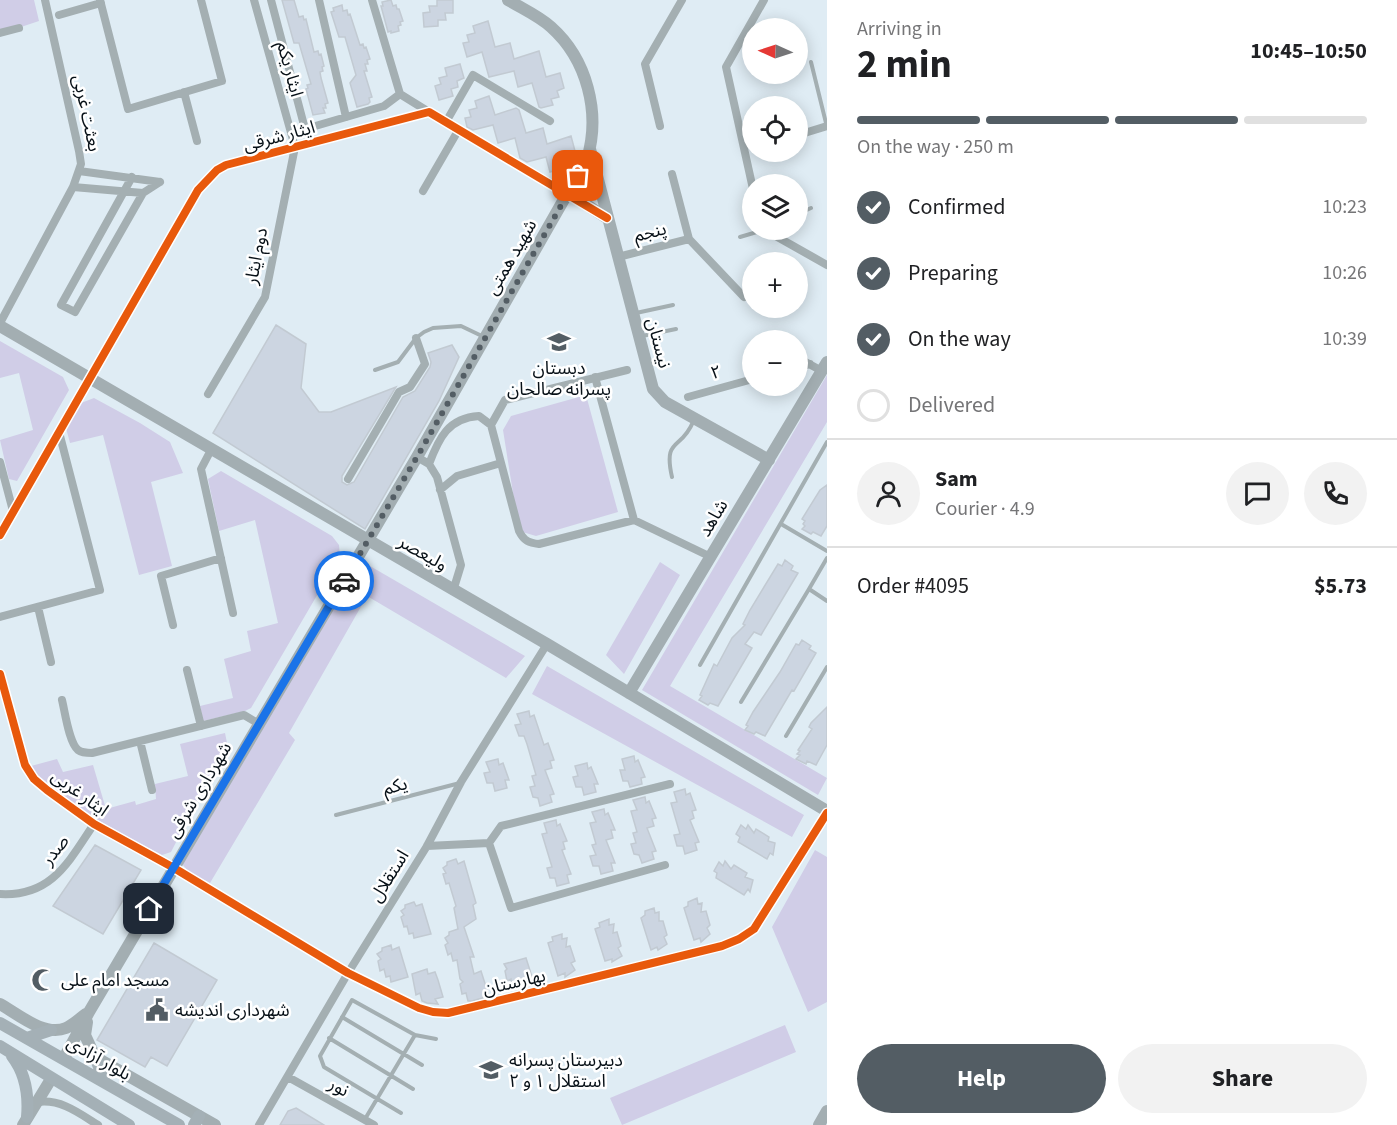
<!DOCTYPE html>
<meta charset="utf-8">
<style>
:root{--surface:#fff;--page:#f2f2f2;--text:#202124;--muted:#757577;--line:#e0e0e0;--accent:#535d64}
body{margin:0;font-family:"Source Sans 3","Noto Sans Arabic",sans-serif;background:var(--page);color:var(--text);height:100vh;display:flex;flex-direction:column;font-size:22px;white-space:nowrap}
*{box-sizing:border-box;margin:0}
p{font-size:20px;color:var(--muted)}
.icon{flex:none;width:33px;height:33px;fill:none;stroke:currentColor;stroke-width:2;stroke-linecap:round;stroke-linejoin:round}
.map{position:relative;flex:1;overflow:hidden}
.drawer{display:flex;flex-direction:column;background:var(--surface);width:570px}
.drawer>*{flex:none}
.needle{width:39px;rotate:273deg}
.tools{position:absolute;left:742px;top:18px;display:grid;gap:12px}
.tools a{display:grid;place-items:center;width:66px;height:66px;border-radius:50%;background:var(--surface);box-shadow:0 3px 15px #0003;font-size:30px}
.pin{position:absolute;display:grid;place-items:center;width:51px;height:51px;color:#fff;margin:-26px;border-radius:12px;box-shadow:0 3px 9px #0006}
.courier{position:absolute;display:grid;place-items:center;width:60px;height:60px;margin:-30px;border:4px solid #1a73e8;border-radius:50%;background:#fff;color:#222;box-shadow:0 2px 8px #0007}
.summary em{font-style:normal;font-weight:700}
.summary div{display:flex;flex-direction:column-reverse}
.summary{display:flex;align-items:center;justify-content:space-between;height:102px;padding:0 30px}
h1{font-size:39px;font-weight:700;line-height:45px}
.bar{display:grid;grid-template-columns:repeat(4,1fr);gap:9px 6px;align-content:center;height:72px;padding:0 30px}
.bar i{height:8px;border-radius:4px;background:var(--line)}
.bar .current{background:var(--accent)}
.bar p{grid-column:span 4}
.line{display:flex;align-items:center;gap:15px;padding:0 30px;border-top:2px solid var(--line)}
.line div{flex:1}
.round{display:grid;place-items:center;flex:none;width:63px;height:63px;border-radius:32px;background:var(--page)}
ol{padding:0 30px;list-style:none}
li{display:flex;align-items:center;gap:18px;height:66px}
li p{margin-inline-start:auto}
li .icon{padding:6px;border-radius:50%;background:var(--accent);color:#fff;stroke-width:4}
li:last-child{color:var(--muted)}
li i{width:33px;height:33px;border:3px solid var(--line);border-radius:50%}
.primary-button{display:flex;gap:12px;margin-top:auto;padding:12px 30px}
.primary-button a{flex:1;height:69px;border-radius:36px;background:var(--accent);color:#fff;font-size:24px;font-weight:700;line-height:69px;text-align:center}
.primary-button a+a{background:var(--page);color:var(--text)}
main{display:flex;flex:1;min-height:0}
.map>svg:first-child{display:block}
.green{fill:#d0cde7}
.building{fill:#ccd5e1;stroke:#c2cad2;stroke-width:1.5}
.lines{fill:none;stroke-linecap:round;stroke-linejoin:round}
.lane{stroke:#a4afb2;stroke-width:4}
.street{stroke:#a4afb2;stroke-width:8}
.secondary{stroke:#a3aeb2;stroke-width:12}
.primary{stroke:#a4b0b6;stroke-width:12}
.cycleway-casing{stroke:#fff;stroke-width:11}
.cycleway{stroke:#e8590c;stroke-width:8}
.done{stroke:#535d64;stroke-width:6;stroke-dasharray:0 10.8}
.route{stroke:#1a73e8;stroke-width:8}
.labels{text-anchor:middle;stroke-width:5;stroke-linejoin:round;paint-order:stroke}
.street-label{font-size:18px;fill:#071017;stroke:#fff}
.poi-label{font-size:18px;fill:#071017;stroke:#fff;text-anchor:start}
</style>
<main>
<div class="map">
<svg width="827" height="1125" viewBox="0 0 827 1125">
<rect width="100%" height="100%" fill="#dfecf4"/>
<path class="green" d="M0,0H34L39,21L0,34Z
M0,341L63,377L69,390L17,481L9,479L0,440L33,430L19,373L0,378Z
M827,375V422L670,686L827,778L818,795L642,690Z
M586,395L618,512L536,536L519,531L503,430L511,416Z
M94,398L140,423L170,442L183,473L151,482L172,566L139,575L103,435L70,443L66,428L81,403Z
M221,471L332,536L339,545L340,556L251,708L245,711L203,721L200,706L233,698L224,659L251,651L247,631L278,623L255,520L219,531L208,479Z
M660,562L680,575L624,674L606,655Z
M370,566L525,656L506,678L367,596L289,733L295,740L210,883L189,872L182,864L348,584Z
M547,666L804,815L792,837L532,694Z
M225,733L227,743L171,852L162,855C131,838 46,796 31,766L57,759L63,772L93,765L106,809L135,801L136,805L156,799L155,784L188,776L180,744Z
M815,850L827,857V1002L808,1012L772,927Z
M785,1025L796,1052L622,1125L610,1098Z"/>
<path class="building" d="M282,0H294L299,17L303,16L304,20L306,19L314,52L318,51L319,55L321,54L324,66L322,67L323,71L320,72L321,78L328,103L325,104L326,108H323L325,113L313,115L306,89L308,88L307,85L311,84L299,43H294Z
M391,0L393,6L396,5L397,9H399L403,21L400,22L401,25L398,26L399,31L391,33V31L388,32L381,6H383L382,2Z
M437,0H453V13H445L446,20H438V26L424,27L423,13L430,12L429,6H437Z
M342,5L343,11L347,10L348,15L350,14L360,45L363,44L364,48L366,47L370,59L367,60L368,64H365L367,71H364L372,97L369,98L370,102L368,104L357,107L350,83L356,75L345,37H339L331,12L334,11L333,8Z
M488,21L495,47L510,43L514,59L539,51L546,77L560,73L564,88L557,91L559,97L551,99L553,105L541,108L539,107L532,83L518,87L514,71L489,77L482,52L467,57L463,43L469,42L467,35L475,33L473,26Z
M460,64L464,78L457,81L458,87L451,89L453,96L439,100L435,86L441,84L439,78L447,76L445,68Z
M489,96L495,115L516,108L519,110L526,133L543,128L547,144L571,136L575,151L568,154L570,160L562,162L564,168L550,172L546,157L527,162L520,158L515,138L498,143L493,125L473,130L467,127L465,118L471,117L469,110L477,108L475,101Z
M276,325L306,344L301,388L319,412H331L396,387L342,476V482L347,485L354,482L403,397L415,391L430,367L431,362L428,353L452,345L459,357L439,401L365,529L213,433Z
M827,485V526L821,536L813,532L811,534L802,529L805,526L803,524L805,521L802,519L820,490Z
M785,560L793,566L791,570L798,573L761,635L754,632L745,644L752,648L718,706L710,703L708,705L699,700L702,696L700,695L714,664L717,666L732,638L745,625L743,624L750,610L778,564L782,566Z
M802,640L811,646L809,649L816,653L794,691L792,690L765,736L756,732L754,734L745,730L748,726L746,725L753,712L780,672L796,644L799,645Z
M827,707V745L816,765L807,761L806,764L796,759L800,755L797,754L800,751L798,750L812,729L809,727L811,723Z
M529,711L530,717L534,715L544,745L548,743L554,760L550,761L552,768L545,770L554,794L550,795L552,802L540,806L538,798L533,797L530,787L535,786L532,776L536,775L527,744L524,736H519L515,725L521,724L517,714Z
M634,756L635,762L638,760L645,777L641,778L642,784L630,787L628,781H623L620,770H625L622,759Z
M498,759L499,765L503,763L509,780H505L507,788L495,791L493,783H487L484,773L490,772L486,762Z
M587,763L588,769L591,767L598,784H594L596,792L584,795L582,787H576L573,777L578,776L575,766Z
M685,789L686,795L690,793L696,810L692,811L694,818L690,820L699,842L695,843L697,850L685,854L683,846H677L674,835L680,834L671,803L677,802L674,792Z
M645,797L646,803L649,801L656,818L652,819L654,826L647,828L656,851L652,852L654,859L642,863L639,855L634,854L631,844L636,843L633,833L637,832L631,811L637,810L633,800Z
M604,809L605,815L608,813L615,830H611L613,838L606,840L615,863H611L613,871L601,874L599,866H593L590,856L596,855L592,845L596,844L590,823L596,822L592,812Z
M556,820L557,826L560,824L567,841L563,842L565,849L562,850L571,874L567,875L569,883L557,886L555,878H550L547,868L552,867L542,834L547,833L544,823Z
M741,825L746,829L748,825L754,833L756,829L769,837L768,841L775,843L773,855L770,853L767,859L738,842L740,837L736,834Z
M95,845L141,870L103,934L53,906Z
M456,859L458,864L464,861L476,903L473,905L476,919L464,927L474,957H470L474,974L481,971L489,996L472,1001H468L466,993L462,994L460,984L463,982L460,979L457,960L453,961L451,953L448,955L445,945L448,943L445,938L449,935V932L458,929L454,908L456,906L449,883L446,884L443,874L446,873L443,868L447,865V862Z
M725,861L731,869L734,865L747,873L745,877L753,880L750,892L748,889L744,895L716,878L717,873L714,871L719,862L723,866Z
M697,898L698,904L702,903L701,912L706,911L710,925L707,928L710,934L701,942L700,938L694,940L684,908L688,906V902Z
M414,902L416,906L422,904L431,934L414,938L413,933L409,934L407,926L404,927L401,917L404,915L401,911L405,908V905Z
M654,908L655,913L659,912V921H663L667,935L664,937L667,944L658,950L657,947L651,950L641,918L645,915V911Z
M609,919V925L614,924L613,933L617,932L621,946L618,948L622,956L612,962V959L605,961L595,929L600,927L599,923Z
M562,934V939L567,938L566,947L570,946L575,961L571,963L575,970L565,977V973L558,976L548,943L553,941L552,937Z
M154,943L217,980L167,1066L151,1057L145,1067L97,1040Z
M391,945L392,950L399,947L408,977L391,982L390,976L386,977L384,969L380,971L378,961L381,959L377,954L382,951V948Z
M526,958L534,983L525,984L527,987L517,989V986L512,987L511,979L507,981L505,971L507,969L504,964Z
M427,969L428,974L435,972L438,980L443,997L435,999L438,1004L427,1003L422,1001L420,993L416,995L412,974Z
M296,1108L324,1125H280L288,1111Z"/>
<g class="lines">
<path class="lane" d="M811,62L827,127
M798,214L811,208
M740,237L764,230
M636,313L673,305
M642,336L676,329
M375,370L398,362L416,338L424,332L433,328L461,326L484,337
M672,477C663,437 681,451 693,422
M781,524L827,551
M827,558L809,589L827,601
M700,665L827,442
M741,702L809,589
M786,736L827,667
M336,815L460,783
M342,1017L422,1065
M329,1038L413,1089
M401,1113L324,1067L320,1056L352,1000L415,1035L436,1039
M365,1119L415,1035"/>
<path class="street" d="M100,0L128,109L222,81L201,0
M271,0L305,129L384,106L400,94
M319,0L346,117
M372,0L400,94L429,112
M59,15L101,3
M0,33L19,28
M184,92L197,141
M446,122L473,75L550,121
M660,126L645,64L682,0
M798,135L827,126
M79,171L160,182
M672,174L689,239L744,297
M132,177L61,305L75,312L143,193L160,182
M73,187L143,193
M753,189L726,67L764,0
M423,191L459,129
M765,230L827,265
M618,257L689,239
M0,323L73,187L81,164L79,151L45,0
M763,339L765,340
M798,358L822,371
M798,367L810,364
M595,377L634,520
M208,394L265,297L295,147L254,0
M688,397L753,379
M491,425L505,400L627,370
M212,448L201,469L233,613
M417,457L429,464L437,477L461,565L453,591
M0,462L13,511
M429,464C439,438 448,418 479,416L491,425L519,531C524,541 529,543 539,544L634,520L711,557
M348,479L399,392L410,387L425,364L416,338
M440,490L457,476L501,463
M0,535L198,190L217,170L226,165L429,112L568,193
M38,607L51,662
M0,617L100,590L59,432
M173,625L161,576L221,558
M187,670L201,726
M0,674L25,765L34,779L47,790L94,824L174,868L348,973L419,1008L433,1012L448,1013L722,946L739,939L754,929L827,813
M62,700C65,712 69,743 78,750C82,753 87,753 92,753L244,715L259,724
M140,741L152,790
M489,843L501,826L670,784
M427,846L489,843L511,908L665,865
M0,894C52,897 69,861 94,824
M288,1077L374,1125
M38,1102C61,1099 79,1113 98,1125
M259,1125L348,973L427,846L461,782L547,644"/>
<path class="secondary" d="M590,149L653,389L665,402L769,460
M568,193L607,218
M0,326L547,644L827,811
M629,693L827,362
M0,1004C18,1014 44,1037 66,1028C73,1025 79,1019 86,1014
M87,1022L85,1035L95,1057L215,1125
M64,1058L89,1012L417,457L587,159C601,113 587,59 551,27C539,16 523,9 508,0
M23,1125L51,1079
M819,1125L827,1111"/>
<path class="primary" d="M0,1023L179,1125
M27,1038L51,1030
M0,1046L129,1125
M12,1056C26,1074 29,1094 27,1117
M95,1057L105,1082
M194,1125L199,1116"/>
<g class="cycleway-casing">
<path id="cycleway" d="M0,535L198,190L217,170L226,165L429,112L607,218
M0,674L25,765L34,779L47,790L94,824L174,868L348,973L419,1008L433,1012L448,1013L722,946L739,939L754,929L827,813"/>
</g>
<use href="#cycleway" class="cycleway"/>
</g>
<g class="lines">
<path class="done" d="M344,581L417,457L578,176"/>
<path class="route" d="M149,909L344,581"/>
</g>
<defs>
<g id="school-bare" transform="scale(1.8)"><path d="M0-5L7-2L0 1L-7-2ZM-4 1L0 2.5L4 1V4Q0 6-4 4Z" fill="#535d64" stroke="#fff" stroke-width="2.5" paint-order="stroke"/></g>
<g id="mosque-bare" transform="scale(1.8)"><path d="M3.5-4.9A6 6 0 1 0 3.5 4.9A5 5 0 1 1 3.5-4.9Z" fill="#535d64" stroke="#fff" stroke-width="2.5" paint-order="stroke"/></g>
<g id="civic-bare" transform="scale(1.8)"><path d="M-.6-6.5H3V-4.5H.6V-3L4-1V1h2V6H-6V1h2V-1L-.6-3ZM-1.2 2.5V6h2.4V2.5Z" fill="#535d64" stroke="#fff" stroke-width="2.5" paint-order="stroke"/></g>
</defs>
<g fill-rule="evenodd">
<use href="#school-bare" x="559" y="342"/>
<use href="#mosque-bare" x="43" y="980"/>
<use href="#civic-bare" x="157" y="1010"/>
<use href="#school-bare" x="491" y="1070"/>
</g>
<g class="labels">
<g class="street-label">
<text transform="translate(290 69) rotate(75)" y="6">ایثار یکم</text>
<text transform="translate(87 113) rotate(78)" y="6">بعثت غربی</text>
<text transform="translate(279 136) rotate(-15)" y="6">ایثار شرقی</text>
<text transform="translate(650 232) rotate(-14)" y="6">پنجم</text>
<text transform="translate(256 256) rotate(-79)" y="6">دوم ایثار</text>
<text transform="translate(511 257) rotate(-60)" y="6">شهید همتی</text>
<text transform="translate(659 343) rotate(75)" y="6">نيستان</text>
<text transform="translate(716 372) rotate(-15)" y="6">۲</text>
<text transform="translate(713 518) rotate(-59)" y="6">شاهد</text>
<text transform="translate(423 553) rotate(30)" y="6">ولیعصر</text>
<text transform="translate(395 786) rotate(-15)" y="6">یکم</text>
<text transform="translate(199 790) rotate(-59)" y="6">شهرداری شرقی</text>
<text transform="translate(80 793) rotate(36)" y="6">ایثار غربی</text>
<text transform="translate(55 850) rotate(-52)" y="6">صدر</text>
<text transform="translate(389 876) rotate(-58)" y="6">استقلال</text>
<text transform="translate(514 982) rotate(-13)" y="6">بهارستان</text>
<text transform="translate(99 1058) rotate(30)" y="6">بلوار آزادی</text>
<text transform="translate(339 1087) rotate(29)" y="6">نور</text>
</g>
<g class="poi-label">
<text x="559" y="374" text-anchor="middle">دبستان<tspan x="559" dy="21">پسرانه صالحان</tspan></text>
<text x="61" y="986">مسجد امام علی</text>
<text x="175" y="1016">شهرداری اندیشه</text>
<text x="509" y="1066">دبیرستان پسرانه<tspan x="509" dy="21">استقلال ۱ و ۲</tspan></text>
</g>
</g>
</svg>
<div class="tools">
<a><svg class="needle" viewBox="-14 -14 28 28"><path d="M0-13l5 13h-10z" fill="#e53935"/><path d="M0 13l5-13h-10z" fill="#757577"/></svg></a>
<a><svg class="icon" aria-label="locate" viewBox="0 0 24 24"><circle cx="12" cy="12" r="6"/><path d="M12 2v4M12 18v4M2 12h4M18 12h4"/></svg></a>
<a><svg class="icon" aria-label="layers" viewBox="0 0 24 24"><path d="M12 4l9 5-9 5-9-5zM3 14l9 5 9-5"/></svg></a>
<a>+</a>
<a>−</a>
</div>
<div class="pin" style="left:578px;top:176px;background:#ea580c"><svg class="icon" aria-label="bag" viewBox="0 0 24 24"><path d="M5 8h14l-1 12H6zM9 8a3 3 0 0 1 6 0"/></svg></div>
<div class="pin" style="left:149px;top:909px;background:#1f2937"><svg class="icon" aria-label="home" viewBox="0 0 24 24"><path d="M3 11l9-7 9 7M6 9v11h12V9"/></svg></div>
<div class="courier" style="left:344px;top:581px"><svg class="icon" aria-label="car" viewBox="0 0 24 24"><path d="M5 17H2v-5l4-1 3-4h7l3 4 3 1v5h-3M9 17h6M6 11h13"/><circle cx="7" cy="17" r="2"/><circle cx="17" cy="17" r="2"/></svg></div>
</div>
<section class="drawer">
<div class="summary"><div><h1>2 min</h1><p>Arriving in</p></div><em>10:45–10:50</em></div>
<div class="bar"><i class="current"></i><i class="current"></i><i class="current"></i><i></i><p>On the way · 250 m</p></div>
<ol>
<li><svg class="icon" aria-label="check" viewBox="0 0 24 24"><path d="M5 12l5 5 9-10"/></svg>Confirmed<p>10:23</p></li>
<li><svg class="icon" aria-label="check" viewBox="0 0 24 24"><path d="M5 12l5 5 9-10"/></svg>Preparing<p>10:26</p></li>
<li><svg class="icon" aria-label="check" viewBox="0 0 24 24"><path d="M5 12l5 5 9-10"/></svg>On the way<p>10:39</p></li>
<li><i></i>Delivered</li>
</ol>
<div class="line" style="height:108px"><a class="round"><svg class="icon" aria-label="person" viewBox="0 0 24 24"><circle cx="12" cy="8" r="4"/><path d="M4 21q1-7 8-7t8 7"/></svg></a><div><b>Sam</b><p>Courier · 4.9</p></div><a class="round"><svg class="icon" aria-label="chat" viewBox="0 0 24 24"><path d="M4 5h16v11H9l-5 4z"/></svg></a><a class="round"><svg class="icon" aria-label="phone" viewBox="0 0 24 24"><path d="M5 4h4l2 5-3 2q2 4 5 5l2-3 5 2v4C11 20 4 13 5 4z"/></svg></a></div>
<div class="line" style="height:78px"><div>Order #4095</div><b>$5.73</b></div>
<div class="primary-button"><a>Help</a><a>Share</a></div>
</section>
</main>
